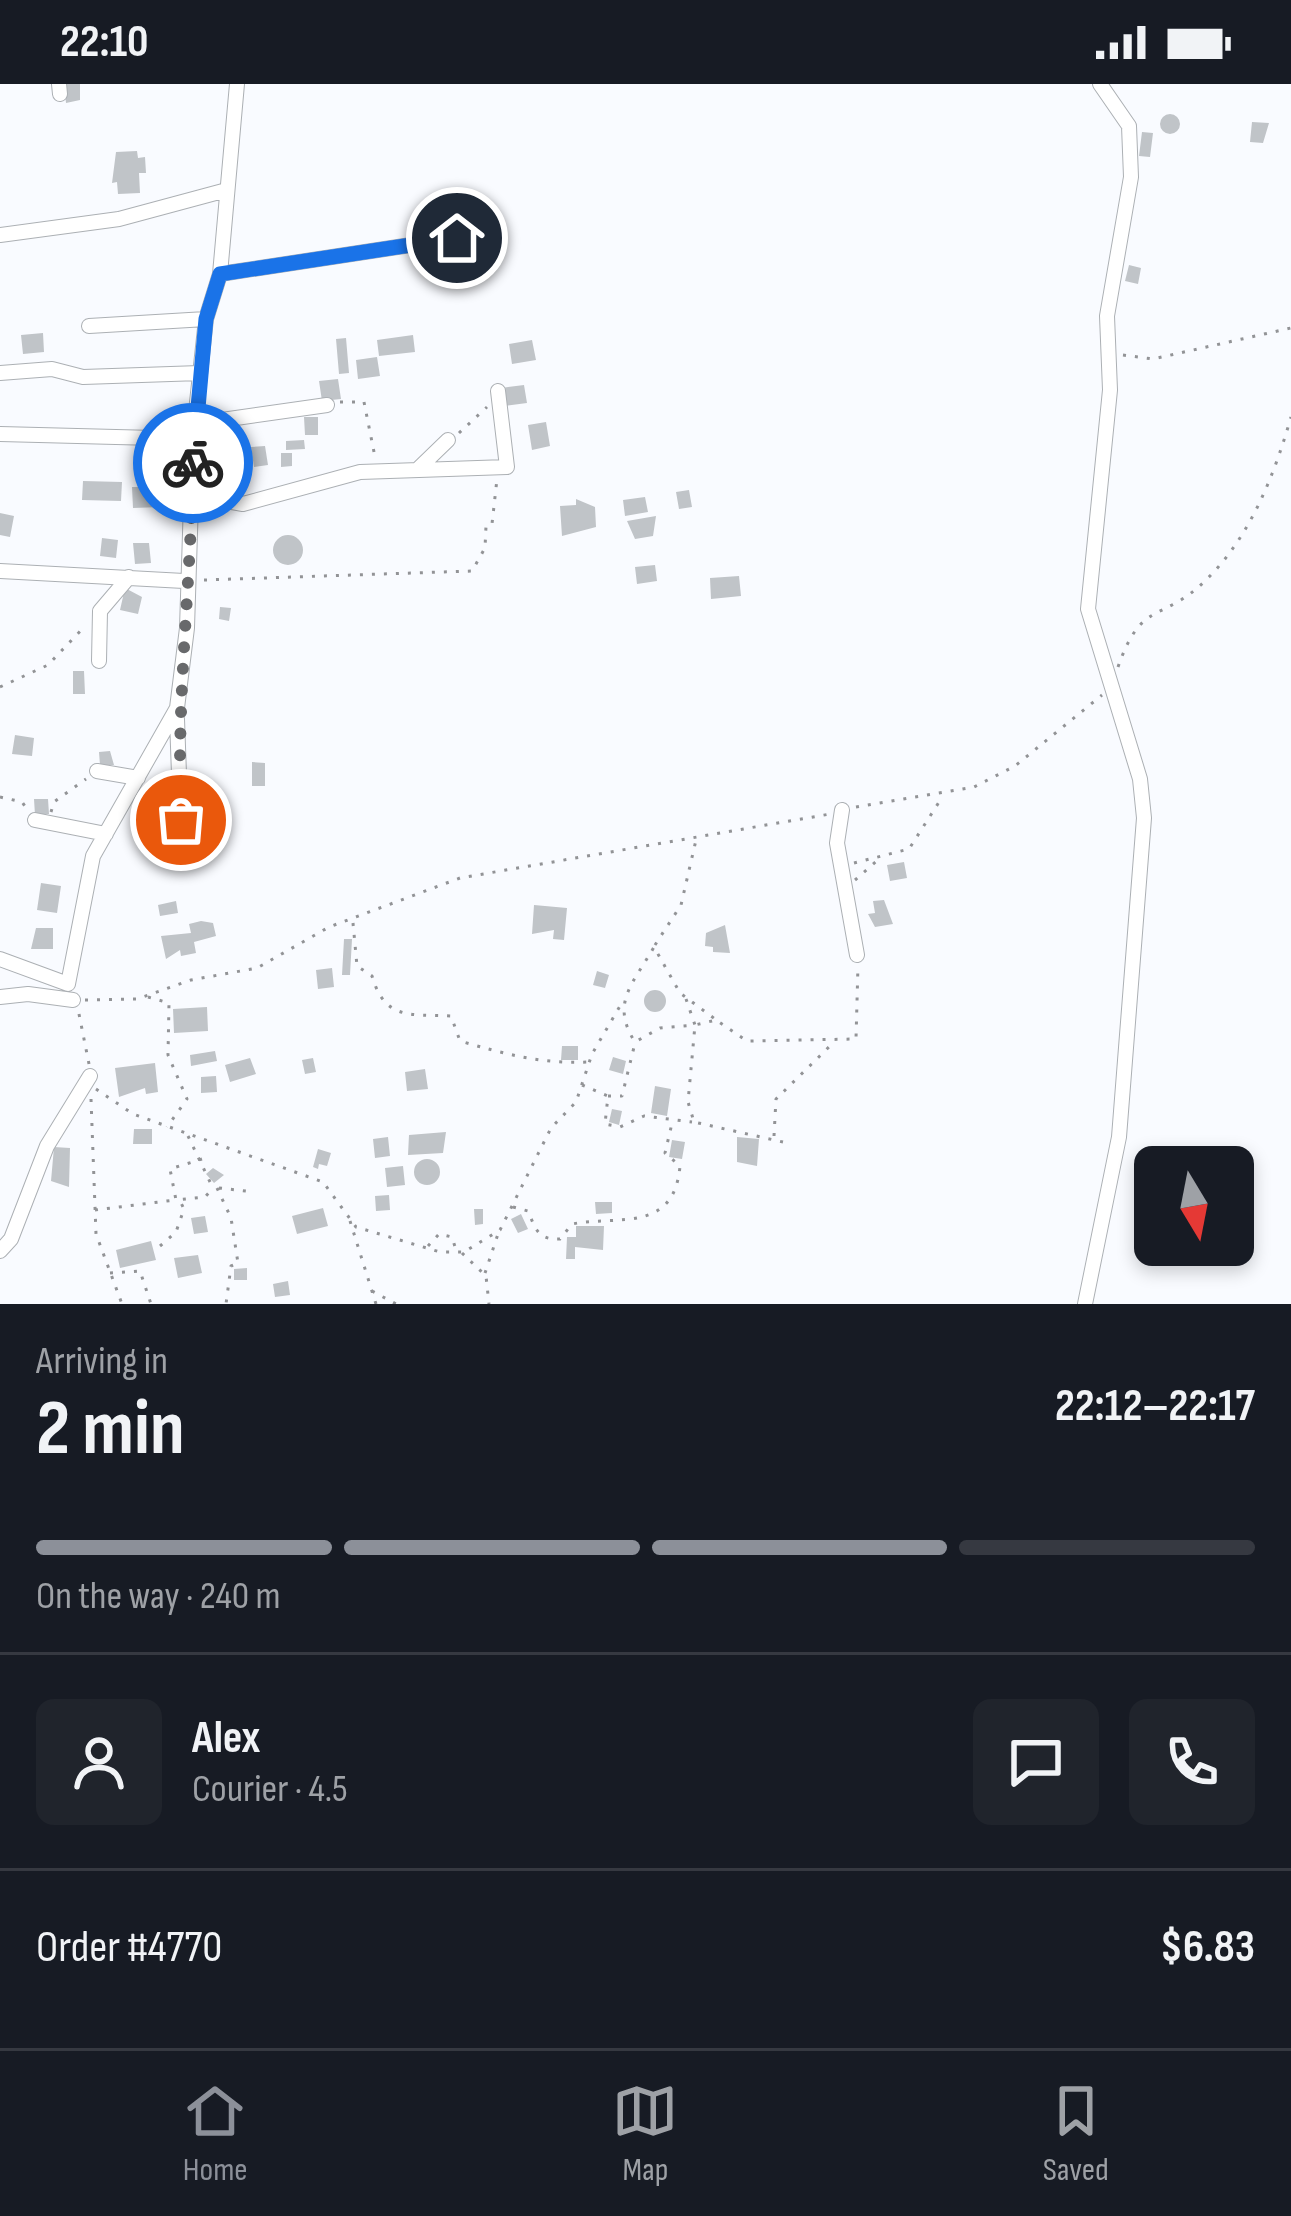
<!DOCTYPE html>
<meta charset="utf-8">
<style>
:root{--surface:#171b24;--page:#20242c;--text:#f1f3f6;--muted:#9ea1a6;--line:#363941;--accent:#8c9099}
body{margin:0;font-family:"Sofia Sans Condensed",sans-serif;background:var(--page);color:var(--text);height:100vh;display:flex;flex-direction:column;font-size:45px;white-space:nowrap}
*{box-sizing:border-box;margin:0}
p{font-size:39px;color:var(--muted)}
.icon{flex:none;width:66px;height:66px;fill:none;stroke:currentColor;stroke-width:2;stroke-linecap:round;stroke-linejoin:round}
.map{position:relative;height:1220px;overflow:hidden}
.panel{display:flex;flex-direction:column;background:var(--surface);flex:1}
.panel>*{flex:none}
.needle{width:78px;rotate:170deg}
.tools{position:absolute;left:1134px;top:1062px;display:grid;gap:24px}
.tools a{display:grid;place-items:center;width:120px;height:120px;border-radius:18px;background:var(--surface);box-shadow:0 6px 18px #0003;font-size:60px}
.pin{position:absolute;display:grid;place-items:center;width:102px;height:102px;color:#fff;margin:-51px;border:6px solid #fff;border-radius:50%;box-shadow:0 3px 12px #0007}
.courier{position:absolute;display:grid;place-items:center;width:120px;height:120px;margin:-60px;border:9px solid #1a73e8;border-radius:50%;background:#fff;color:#222;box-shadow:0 3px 15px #0007}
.headline em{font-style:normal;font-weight:700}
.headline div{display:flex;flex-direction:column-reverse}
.headline{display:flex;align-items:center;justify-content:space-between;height:204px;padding:0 36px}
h1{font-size:78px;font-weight:700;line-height:90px}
.bar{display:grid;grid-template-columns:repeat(4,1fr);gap:18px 12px;align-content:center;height:144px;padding:0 36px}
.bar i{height:15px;border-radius:9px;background:var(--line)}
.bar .selected{background:var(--accent)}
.bar p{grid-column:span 4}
.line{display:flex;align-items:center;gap:30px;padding:0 36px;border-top:3px solid var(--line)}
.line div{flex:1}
.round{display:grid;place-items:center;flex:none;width:126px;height:126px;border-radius:18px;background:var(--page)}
.status{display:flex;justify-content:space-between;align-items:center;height:84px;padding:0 60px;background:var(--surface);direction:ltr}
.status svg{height:33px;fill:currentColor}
.menu{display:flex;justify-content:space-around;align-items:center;height:168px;border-top:3px solid var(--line);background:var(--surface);font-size:33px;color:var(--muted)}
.menu a{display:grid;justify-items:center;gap:6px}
.menu .selected{color:var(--accent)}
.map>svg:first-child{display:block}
.building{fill:#c0c4c8}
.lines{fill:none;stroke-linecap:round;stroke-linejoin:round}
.minor-casing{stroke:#acb0b4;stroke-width:16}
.path{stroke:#929396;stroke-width:3;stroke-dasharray:3 9;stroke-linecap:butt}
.minor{stroke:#fff;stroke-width:14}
.done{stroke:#68696b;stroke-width:12;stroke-dasharray:0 21.6}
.route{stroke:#1a73e8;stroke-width:15}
</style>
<div class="status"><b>22:10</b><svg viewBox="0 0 49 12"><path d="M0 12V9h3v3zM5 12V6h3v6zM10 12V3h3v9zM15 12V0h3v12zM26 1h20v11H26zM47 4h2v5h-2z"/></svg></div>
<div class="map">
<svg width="1291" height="1220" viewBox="0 0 1291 1220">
<rect width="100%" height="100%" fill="#f9fbff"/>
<path class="building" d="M64,0H80V16L66,19Z
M1160 40a10 10 0 1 1 20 0a10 10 0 1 1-20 0Z
M1252,38L1269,39L1263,59L1250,58Z
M1142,48L1153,49L1150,73L1139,72Z
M137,67L138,74L145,73L146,89H139L140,109L118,110L117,98L112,99L116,68Z
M1129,181L1141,184L1138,200L1125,197Z
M43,249L44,268L23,270L21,251Z
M413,251L415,268L379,272L377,256Z
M346,254L349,289L339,290L336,255Z
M532,256L536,276L512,280L509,260Z
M377,273L380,292L358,295L356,276Z
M338,295L341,315L322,317L319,297Z
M524,301L527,319L504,322L501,304Z
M304,333H318V351H305Z
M546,338L550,362L532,366L528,341Z
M230,351L240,354L242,373L212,375L209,359Z
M304,356L305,365L286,366V357Z
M265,362L268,381L254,383L251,363Z
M281,369H292V382L281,383Z
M242,379L243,403L230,404L228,380Z
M83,397L122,398L121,417L82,416Z
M132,403H161V423L133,424Z
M689,406L692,423L679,425L676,408Z
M645,413L648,428L625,432L623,416Z
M576,415L595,423L596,443L562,452L560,422L576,421Z
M0,429L14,432L10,453L0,451Z
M656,432L653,452L635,455L627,437Z
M273 466a15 15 0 1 1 30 0a15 15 0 1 1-30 0Z
M102,454L118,456L116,474L100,472Z
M133,459H149L151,479L135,480Z
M655,481L657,497L637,500L635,483Z
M739,492L741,512L711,515L710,494Z
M125,504L142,513L138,530L120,526Z
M220,523L231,524L229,537L219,535Z
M73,587H84L85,610H73Z
M15,651L34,654L32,672L12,670Z
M110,667L114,681H100L99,668Z
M252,678L265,679V702H252Z
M34,715H48L49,730L35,731Z
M904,778L907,794L890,797L887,781Z
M41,799L61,802L57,829L37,826Z
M884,816L893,840L875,843L868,830L875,829L873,817Z
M176,817L178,829L160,832L158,821Z
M534,821L567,824L564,856L553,855L554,846L532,850Z
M201,837L213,839L216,852L194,858L196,869L181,872L180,866L166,875L161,852L191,849L189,840Z
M725,841L730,869L713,868V863L705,862L706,849Z
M36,844H53V865H31Z
M344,855H352L350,891H342Z
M332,884L334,903L318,905L316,886Z
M597,887L609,891L605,904L593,901Z
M644 917a11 11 0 1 1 22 0a11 11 0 1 1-22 0Z
M207,923L208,947L174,949L173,925Z
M562,962H578V976H561Z
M215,967L217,977L191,982L190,971Z
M613,973L626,977L623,990L609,986Z
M250,974L256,990L230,998L225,981Z
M313,974L316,988L305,990L302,976Z
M155,979L158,1008L146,1010L145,1004L119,1013L115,984Z
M425,985L428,1005L407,1007L405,988Z
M216,992L217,1008L201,1009V993Z
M655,1002L671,1005L667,1032L651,1029Z
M612,1025L622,1027L619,1041L609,1038Z
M134,1045H152V1060H133Z
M446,1048L443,1069L408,1071L409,1051Z
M388,1053L390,1072L375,1074L373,1055Z
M737,1053L759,1055L757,1082L737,1078Z
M672,1056L685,1058L682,1075L669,1073Z
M54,1063L70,1064L69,1103L51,1097Z
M318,1065L331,1069L327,1082L319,1080L318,1085L313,1083Z
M414 1088a13 13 0 1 1 26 0a13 13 0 1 1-26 0Z
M403,1082L405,1101L387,1103L385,1084Z
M213,1084L224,1091L214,1099L206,1090Z
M389,1111L390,1126L376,1127L375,1112Z
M595,1118H612V1129L596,1130Z
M323,1124L328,1142L297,1150L292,1132Z
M474,1125H483V1140L475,1141Z
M521,1130L528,1145L518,1149L511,1135Z
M205,1132L208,1148L194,1150L191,1134Z
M576,1142H604L603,1166L575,1163V1175H566L567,1153H576Z
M151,1157L156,1176L120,1184L116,1166Z
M198,1171L202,1189L178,1194L174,1174Z
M247,1184V1196H234V1185Z
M288,1197L290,1211L275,1213L273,1200Z"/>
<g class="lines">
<g class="minor-casing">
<path id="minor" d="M59,0L60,10
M0,151L119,135L223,107
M220,190L457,154
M89,242L206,235
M0,289L52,285L83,293L200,289
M194,340L327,321
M0,350L193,355
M418,385L448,356
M192,411L243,420L360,388L507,383L498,307
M0,487L184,497
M99,577L100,527L129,493
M177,635L182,773
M97,687L138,694
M842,726L837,759L857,871
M35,736L106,750
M0,875L68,900L93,772L177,624L187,544L193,355L206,235L220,190L237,0
M0,913L28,910L73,916
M0,1167L11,1155L47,1062L90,992
M1085,1220L1119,1053L1144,734L1140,695L1088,525L1110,306L1107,232L1131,93L1129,42L1100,0"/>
</g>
<path class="path" d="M1123,271L1153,275L1291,244
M340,318H364L375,373
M459,349L487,323
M204,496L472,487L485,464L486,442L492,440L497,395
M1118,583C1142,514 1161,540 1206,496C1250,453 1274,392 1291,333
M0,603L48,581L86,541
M0,713L22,718L29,728
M856,723L974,703L1015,682L1102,611
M51,728L54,718L86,695
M854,779L909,765L941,715
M855,796L879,775
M353,839L357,882L372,892C385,937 411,930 451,932L460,957C505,970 541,980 587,978
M655,861L681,821L696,756
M148,913L169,919L168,971L187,1015L167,1043
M686,915L695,941L660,944L635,958C610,919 633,900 654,863L680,909L715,935
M85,916L137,915L191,896L257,884L329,843L460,794L830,730
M79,930L89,980
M582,1001L608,1012L605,1040L620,1043L644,1032L692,1038
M96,1005L133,1030L323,1098L356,1143L440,1168H464L500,1146L551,1044L576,1018L592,970L620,922
M608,1012H622L635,959
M91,1015L96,1150L122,1220
M188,1052L211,1100
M774,1052L776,1015L832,960
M783,1058L694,1038L688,1018L695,941L716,936L747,957L856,955L858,881
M202,1075L170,1085L176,1116L205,1113L214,1103
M217,1104L231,1134L238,1179L231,1182L226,1220
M219,1104L254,1108
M513,1123L528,1127C536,1146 538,1156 560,1155L572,1140C618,1131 674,1150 680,1082L665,1069L673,1035
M95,1126L175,1116
M350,1137L376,1220
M160,1162L176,1148L184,1125L180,1117
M428,1162L439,1150L452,1153L456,1166
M462,1169L486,1192L489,1220
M110,1189L140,1187L151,1220
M485,1189L499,1147
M372,1207L396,1220"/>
<use href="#minor" class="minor"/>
</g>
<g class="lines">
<path class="done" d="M181,736C176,616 191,499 193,379"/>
<path class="route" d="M193,379L206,235L220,190L457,154"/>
</g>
</svg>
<div class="tools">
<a><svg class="needle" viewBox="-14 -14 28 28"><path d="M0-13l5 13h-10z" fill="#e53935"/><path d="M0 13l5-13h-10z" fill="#9ea1a6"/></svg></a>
</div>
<div class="pin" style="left:181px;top:736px;background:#ea580c"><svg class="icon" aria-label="bag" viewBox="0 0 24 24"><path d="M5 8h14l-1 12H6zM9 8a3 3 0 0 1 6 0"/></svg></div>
<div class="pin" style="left:457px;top:154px;background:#1f2937"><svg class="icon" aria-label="home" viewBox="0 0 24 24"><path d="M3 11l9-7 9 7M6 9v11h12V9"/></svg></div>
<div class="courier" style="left:193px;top:379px"><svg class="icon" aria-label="bike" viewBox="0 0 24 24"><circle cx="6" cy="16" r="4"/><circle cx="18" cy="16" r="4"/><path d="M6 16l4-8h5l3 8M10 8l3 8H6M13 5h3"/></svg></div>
</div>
<section class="panel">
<div class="headline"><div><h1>2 min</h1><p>Arriving in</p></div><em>22:12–22:17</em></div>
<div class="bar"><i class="selected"></i><i class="selected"></i><i class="selected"></i><i></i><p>On the way · 240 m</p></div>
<div class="line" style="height:216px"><a class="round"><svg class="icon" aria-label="person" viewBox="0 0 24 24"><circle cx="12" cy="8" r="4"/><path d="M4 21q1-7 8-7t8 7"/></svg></a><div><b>Alex</b><p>Courier · 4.5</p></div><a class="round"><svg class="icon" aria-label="chat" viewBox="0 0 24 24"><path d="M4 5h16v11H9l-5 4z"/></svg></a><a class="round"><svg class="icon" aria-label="phone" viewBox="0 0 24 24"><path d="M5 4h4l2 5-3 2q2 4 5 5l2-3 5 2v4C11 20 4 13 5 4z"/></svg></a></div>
<div class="line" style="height:156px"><div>Order #4770</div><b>$6.83</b></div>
</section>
<nav class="menu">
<a class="selected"><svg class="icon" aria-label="home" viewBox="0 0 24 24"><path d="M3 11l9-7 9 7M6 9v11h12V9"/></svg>Home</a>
<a><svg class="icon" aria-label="map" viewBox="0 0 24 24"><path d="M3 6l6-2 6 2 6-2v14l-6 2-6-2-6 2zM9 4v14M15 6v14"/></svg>Map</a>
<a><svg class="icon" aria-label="saved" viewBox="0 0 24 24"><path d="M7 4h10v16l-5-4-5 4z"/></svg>Saved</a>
</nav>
